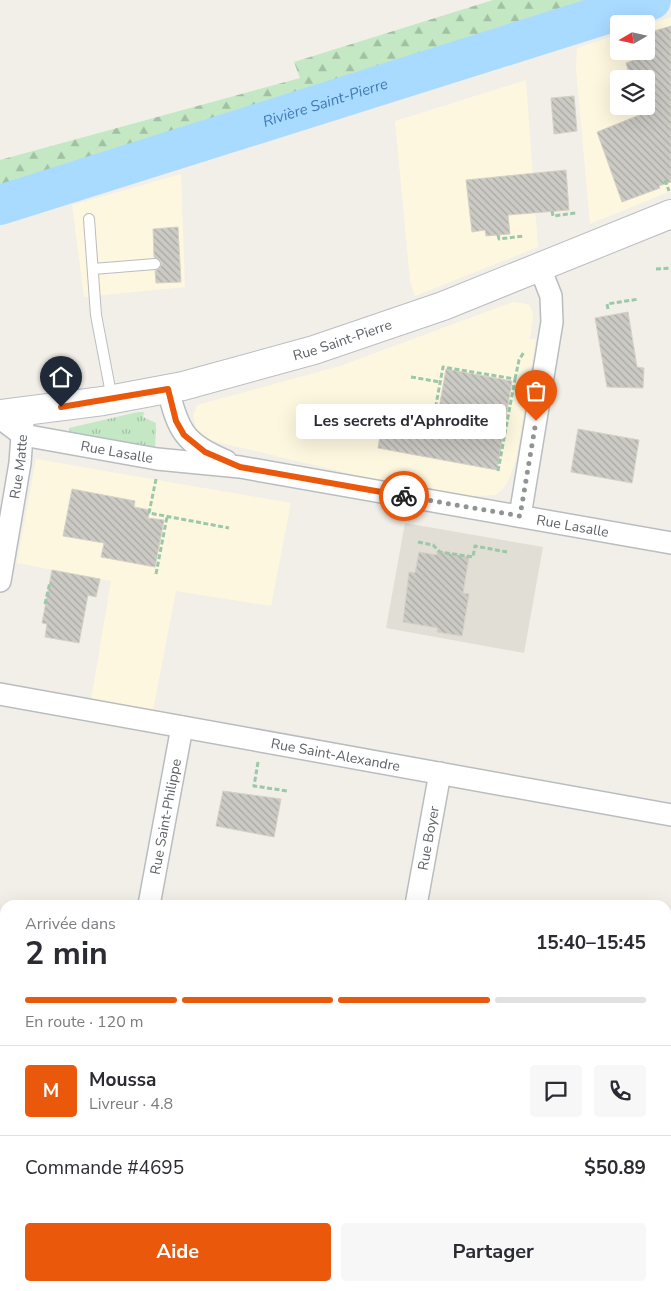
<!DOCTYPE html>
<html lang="fr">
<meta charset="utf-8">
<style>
:root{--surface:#fff;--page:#f7f7f7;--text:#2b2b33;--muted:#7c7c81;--line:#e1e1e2;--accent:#ea580c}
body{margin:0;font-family:"Nunito Sans",sans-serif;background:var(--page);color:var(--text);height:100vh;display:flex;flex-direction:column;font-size:19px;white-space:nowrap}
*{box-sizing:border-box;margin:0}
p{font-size:16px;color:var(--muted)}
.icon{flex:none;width:28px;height:28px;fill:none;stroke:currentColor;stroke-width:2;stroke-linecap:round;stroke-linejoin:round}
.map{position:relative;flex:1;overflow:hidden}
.side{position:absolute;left:0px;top:900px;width:671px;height:391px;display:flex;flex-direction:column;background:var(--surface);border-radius:15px 15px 0 0;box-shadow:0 5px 20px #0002}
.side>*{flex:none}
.needle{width:32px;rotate:261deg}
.buttons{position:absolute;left:610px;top:15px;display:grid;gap:10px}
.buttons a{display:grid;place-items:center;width:45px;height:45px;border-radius:5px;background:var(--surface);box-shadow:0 5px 20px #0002;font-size:25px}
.pin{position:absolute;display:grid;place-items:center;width:42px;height:42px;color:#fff;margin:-51px -21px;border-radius:50% 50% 50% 0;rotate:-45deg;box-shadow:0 0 5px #0007}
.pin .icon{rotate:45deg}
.courier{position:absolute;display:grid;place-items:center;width:50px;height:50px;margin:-25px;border:4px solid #ea580c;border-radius:50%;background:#fff;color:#222;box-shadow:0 1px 6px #0007}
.bubble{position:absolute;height:35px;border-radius:5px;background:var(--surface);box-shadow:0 5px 20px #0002;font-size:16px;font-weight:700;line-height:35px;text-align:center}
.overview em{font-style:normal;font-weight:700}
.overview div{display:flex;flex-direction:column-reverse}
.overview{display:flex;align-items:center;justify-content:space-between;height:85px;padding:0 25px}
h1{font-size:32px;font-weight:700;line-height:38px}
.bar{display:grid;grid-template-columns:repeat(4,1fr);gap:8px 5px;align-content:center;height:60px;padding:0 25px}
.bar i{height:6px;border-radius:4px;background:var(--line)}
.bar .current{background:var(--accent)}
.bar p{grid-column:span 4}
.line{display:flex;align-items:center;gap:12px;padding:0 25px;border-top:1px solid var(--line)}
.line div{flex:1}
.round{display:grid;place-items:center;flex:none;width:52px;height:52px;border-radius:5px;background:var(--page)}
.cta{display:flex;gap:10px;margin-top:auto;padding:10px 25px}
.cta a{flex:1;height:58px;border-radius:5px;background:var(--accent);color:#fff;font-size:20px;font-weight:700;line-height:58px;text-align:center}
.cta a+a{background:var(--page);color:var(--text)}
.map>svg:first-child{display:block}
.commercial{fill:#fef7df;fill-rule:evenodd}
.education{fill:#e1ded5}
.grass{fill:url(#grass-tufts)}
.forest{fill:url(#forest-firs)}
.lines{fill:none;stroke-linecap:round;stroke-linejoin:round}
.stream{stroke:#a9daff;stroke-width:7}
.river{stroke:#a9daff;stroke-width:40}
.building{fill:url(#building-back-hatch);stroke:#d6d1c5}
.lane-casing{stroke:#b9bdc1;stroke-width:12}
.street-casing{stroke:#b9bdc1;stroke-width:24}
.secondary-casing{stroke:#babec3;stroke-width:30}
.path{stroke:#9bc8a8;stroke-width:3;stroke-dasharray:5 2.5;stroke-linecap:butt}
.lane{stroke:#fff;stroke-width:10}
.street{stroke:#fff;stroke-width:21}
.secondary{stroke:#fff;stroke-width:28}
.done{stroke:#919494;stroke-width:5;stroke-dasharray:0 9}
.route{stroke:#ea580c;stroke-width:6}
.labels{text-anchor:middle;stroke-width:5;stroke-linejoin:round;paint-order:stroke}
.street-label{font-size:14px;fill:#5e6368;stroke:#fff}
.water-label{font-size:15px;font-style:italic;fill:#4279b5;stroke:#fff}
</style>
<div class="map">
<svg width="671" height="1291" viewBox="0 0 671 1291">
<defs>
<pattern id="grass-tufts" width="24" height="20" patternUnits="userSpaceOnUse" patternTransform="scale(1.25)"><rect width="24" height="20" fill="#c4e8c4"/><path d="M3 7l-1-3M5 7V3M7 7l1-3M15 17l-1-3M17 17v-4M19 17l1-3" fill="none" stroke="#a2c0a3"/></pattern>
<pattern id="forest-firs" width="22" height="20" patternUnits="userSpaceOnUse" patternTransform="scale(1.25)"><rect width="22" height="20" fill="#c4e8c4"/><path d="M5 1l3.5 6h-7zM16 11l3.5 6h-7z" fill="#a2c0a3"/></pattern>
<pattern id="building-back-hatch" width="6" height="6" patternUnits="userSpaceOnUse" patternTransform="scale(1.25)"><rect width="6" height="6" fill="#cccac4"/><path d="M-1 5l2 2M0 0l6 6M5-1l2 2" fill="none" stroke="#a9a8a3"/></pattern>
</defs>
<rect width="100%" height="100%" fill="#f1efe7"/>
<path class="commercial" d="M671,17V191L590,224L576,69L577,48L619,34V51H646V25ZM619,79H646V106H619Z
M526,80L538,247L415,296L410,281L395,121Z
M181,174L185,287L84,297L72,205Z
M513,302L528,304L532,310L533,318L530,339H536L516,459L510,477L504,488L496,495L471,496L373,479L200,438L192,430L196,428L193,415L197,405L340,366Z
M36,459L291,503L271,606L176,591L153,710L91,700L111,581L17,563Z"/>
<path class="education" d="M405,523L543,547L524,653L386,628Z"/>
<path class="grass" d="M138,412H144L143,417L156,423L155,451L70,434L69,428Z"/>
<path class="forest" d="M493,0H591L0,188V160L300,78L294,62Z"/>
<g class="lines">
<path class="stream" d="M0,1000L5,1006
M380,1291H382"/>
<path class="river" id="s1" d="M0,205L651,0"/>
</g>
<path class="building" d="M671,26V182L659,186L660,188L622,202L597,132L642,114L640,106H646V79H631L626,63L654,53L647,33Z
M574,96L577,131L554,134L551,98Z
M566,170L569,210L508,215L510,234L486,236L485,230L472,232L466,180Z
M178,227L181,282L156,283L155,271L159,269L162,264L160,260L154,257L153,229Z
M628,312L637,367L644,368L643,388L607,387L595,318Z
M446,369L512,381L497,470L378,448L383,416L436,425Z
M578,429L639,440L632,483L571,472Z
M72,489L135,501L134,507L150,510L148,518L164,520L155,567L101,557L104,543L63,536Z
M437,551L469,557L463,593L469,594L462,636L437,632L438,628L403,622L409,572L415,573L419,552L437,555Z
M52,570L100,579L96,597L88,595L79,643L45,637L47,624L42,623Z
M223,791L281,799L274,837L216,826Z"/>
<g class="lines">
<g class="lane-casing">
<path id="lane" d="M89,219L96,315L112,399
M93,269L155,264"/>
</g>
<g class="street-casing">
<g id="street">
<path d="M168,389C178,431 185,444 226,461"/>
<path id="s2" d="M0,418L23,435L157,459L240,467L671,543"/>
<path d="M520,516L552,322L551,296L540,268"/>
<path id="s3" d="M0,581L20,463L23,422"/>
<path id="s4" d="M0,694L671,815"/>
<path id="s5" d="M149,905L182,727"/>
<path id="s6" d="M416,905L440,773"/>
<path d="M666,1053L671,1026"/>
<path d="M79,1291L80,1286"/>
<path d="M348,1291L349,1286"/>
<path d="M624,1291V1286"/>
</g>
</g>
<g class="secondary-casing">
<g id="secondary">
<path id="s7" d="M0,414L103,401L183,386L314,350L443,306L671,214"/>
</g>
</g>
<path class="path" d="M665,180L669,191
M552,211L553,216L576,213
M498,235L499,239L524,236
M656,269L671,268
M608,309L607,304L639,299
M411,377L440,382
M515,379L519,360L524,352
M404,415L406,407
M367,420L386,412L433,421L443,367L515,379L498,471
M156,479L149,513L229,528
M418,542L433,545L440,552L473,557L475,546L507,552
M156,574L167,517
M45,604L50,582
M258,762L254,786L287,791"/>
<use href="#lane" class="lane"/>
<use href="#street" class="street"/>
<use href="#secondary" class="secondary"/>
</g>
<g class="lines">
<path class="done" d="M404,496L520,516L536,421"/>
<path class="route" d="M61,407L168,389L176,421L184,435L205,452L240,467L404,496"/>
</g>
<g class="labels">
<g class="street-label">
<text dy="5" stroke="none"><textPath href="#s7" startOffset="351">Rue Saint-Pierre</textPath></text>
<text dy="5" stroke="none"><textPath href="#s2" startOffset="124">Rue Lasalle</textPath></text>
<text dy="5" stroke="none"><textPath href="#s3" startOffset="116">Rue Matte</textPath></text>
<text dy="5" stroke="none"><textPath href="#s2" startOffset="586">Rue Lasalle</textPath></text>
<text dy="5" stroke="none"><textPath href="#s4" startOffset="341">Rue Saint-Alexandre</textPath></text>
<text dy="5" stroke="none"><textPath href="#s5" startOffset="90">Rue Saint-Philippe</textPath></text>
<text dy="5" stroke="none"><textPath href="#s6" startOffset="68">Rue Boyer</textPath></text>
</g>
<g class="water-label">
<text dy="5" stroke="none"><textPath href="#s1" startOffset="341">Rivière Saint-Pierre</textPath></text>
</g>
</g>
</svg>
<div class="buttons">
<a><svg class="needle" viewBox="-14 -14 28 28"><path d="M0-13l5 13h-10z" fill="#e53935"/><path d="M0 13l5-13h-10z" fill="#7c7c81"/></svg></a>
<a><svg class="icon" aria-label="layers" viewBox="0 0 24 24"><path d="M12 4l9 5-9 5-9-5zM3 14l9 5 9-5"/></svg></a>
</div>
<div class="pin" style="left:536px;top:421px;background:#ea580c"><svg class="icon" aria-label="bag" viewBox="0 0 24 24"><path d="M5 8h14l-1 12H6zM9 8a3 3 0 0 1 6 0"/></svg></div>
<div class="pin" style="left:61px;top:407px;background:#1f2937"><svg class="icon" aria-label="home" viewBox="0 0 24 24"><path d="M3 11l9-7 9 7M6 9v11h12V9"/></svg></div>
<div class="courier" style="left:404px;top:496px"><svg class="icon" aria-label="bike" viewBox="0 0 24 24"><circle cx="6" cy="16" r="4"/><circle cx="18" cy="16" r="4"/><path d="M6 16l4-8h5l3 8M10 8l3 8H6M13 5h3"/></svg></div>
<div class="bubble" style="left:296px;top:404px;width:210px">Les secrets d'Aphrodite</div>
<section class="side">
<div class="overview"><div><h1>2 min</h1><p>Arrivée dans</p></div><em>15:40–15:45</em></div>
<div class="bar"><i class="current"></i><i class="current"></i><i class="current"></i><i></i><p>En route · 120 m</p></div>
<div class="line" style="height:90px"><b class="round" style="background:var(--accent);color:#fff">M</b><div><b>Moussa</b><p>Livreur · 4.8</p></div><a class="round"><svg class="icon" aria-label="chat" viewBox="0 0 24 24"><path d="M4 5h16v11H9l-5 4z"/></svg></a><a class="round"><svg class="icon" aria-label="phone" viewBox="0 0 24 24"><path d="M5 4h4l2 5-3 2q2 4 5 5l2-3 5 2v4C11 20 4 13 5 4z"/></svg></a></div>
<div class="line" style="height:65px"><div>Commande #4695</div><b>$50.89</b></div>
<div class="cta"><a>Aide</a><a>Partager</a></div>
</section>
</div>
